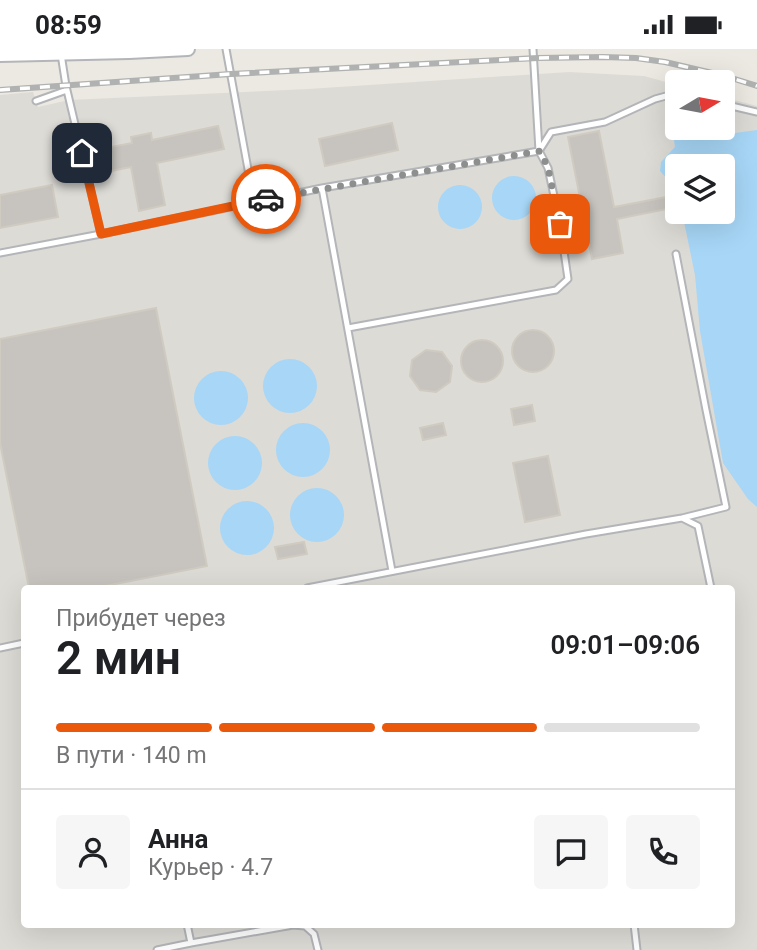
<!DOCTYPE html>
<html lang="ru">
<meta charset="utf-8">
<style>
:root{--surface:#fff;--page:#f6f6f6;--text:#202124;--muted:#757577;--line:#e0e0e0;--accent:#ea580c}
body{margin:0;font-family:Roboto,sans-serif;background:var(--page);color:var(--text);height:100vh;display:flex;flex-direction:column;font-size:26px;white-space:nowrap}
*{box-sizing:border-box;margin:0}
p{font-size:23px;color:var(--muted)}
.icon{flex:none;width:38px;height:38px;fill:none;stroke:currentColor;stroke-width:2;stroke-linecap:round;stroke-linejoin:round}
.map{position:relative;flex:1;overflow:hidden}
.details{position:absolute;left:21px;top:536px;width:714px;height:343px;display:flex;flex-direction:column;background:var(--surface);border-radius:7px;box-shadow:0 7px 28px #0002}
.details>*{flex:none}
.needle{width:46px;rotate:80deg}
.fabs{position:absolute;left:665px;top:21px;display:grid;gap:14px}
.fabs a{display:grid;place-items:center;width:70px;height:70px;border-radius:7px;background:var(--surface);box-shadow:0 7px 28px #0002;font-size:35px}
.pin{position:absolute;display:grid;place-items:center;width:60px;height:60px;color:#fff;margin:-30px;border-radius:14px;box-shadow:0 4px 10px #0006}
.courier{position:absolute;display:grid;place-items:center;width:70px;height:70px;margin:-35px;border:5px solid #ea580c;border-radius:50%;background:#fff;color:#222;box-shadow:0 2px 9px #0007}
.headline em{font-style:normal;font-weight:600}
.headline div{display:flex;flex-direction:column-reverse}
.headline{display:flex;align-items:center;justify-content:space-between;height:119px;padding:0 35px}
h1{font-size:46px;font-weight:600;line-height:52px}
.bar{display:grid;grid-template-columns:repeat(4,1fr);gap:10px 7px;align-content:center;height:84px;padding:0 35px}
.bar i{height:9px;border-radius:5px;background:var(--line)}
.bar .on{background:var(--accent)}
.bar p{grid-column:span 4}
.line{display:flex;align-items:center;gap:18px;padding:0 35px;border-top:2px solid var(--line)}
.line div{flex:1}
.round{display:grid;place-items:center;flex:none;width:74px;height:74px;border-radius:7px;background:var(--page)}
.status{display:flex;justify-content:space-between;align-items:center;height:49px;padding:0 35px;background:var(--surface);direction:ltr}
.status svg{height:19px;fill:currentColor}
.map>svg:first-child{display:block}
.industrial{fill:#dddbd6;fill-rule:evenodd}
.water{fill:#a7d6f6}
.building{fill:#c7c4bf;stroke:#d0cbc1;stroke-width:2}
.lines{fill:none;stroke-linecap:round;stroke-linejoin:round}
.service-casing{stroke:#b3b5b8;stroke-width:9}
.tertiary-casing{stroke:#b3b5b8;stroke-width:16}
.service{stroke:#fff;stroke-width:5}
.tertiary{stroke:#fff;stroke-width:12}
.rail-casing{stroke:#b0b1b1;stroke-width:6}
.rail{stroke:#fff;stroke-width:3.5;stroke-dasharray:10;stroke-linecap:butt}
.done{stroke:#8d8f8e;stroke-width:7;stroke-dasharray:0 12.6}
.route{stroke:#ea580c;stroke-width:9}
</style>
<div class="status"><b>08:59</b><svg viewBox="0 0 49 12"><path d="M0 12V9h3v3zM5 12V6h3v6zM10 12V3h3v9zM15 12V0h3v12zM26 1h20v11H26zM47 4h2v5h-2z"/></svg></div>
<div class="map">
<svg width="757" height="901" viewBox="0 0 757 901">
<rect width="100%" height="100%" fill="#ece9e2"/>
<path class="industrial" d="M569,23L644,27L677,36V79H723V48L757,57V901H0V46L33,43L38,58L69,51L308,40ZM677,117H723V163H677ZM24,539H732V875H24Z"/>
<path class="water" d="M677,67V79L715,80L723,78L735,84L757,81V458L748,450L723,414L700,282L695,226L682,163H723V117H677V145L672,135L660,122L661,113L675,98L671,72Z
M492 149a22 22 0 1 1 44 0a22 22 0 1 1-44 0Z
M438 158a22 22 0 1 1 44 0a22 22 0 1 1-44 0Z
M263 337a27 27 0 1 1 54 0a27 27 0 1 1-54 0Z
M194 349a27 27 0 1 1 54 0a27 27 0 1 1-54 0Z
M276 401a27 27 0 1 1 54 0a27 27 0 1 1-54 0Z
M208 414a27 27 0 1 1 54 0a27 27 0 1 1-54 0Z
M290 466a27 27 0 1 1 54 0a27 27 0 1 1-54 0Z
M220 479a27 27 0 1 1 54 0a27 27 0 1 1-54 0Z"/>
<path class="building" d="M392,74L398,101L325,117L319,90Z
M218,77L224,100L157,114L165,156L139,162L131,118L111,122L106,99L132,94L131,88L151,84L152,91Z
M599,82L614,158L677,146V158L617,170L623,204L592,210L568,88Z
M52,136L58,168L0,179V146Z
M156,259L207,517L95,539H29L0,394V290Z
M512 302a21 21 0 1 1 42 0a21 21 0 1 1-42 0Z
M461 312a21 21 0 1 1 42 0a21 21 0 1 1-42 0Z
M426,301L442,303L452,317L450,333L436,343L420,341L410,327L412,311Z
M532,356L535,372L514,376L511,360Z
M443,374L446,386L423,391L420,379Z
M548,407L560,466L525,473L513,414Z
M304,493L307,505L278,510L275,498Z"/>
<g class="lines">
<g class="service-casing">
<path id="service" d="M226,0L254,153
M36,52L67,41
M723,55L757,63
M322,139L392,522
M101,185L322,139L539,102L551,83L605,73L655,50L677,44
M0,204L101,185L66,37L61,5
M348,279L556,241L568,230L560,175L548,119L539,102L533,0
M682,469L698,477L711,539
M307,539L586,485L682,469L726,458L706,361L676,205
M0,599L24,594
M634,875L637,901
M191,894L293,876L305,877L314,885L318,901
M157,901L191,894L187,875"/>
</g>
<g class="tertiary-casing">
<path id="tertiary" d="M0,6L129,3L188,0"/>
</g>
<use href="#service" class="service"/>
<use href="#tertiary" class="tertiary"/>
<g class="rail-casing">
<path id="rail" d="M0,41L231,25L538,9L603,8L636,9L665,13L725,27L757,37"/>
</g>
<use href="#rail" class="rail"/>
</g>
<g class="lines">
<path class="done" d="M266,150L540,102L548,119L560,175"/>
<path class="route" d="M82,104L101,185L266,150"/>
</g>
</svg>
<div class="fabs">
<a><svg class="needle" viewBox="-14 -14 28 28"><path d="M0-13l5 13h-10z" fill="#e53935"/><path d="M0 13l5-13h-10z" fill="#757577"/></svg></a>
<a><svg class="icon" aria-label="layers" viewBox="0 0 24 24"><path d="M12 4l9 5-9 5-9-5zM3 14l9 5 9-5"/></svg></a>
</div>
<div class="pin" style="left:560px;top:175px;background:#ea580c"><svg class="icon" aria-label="bag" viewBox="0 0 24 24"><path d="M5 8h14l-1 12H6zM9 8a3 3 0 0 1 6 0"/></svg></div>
<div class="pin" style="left:82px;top:104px;background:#1f2937"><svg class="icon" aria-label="home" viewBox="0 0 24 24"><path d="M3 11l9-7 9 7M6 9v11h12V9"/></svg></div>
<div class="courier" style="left:266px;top:150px"><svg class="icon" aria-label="car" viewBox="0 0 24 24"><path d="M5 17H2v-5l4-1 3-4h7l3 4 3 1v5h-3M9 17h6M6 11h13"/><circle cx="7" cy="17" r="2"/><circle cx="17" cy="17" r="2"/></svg></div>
<section class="details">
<div class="headline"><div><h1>2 мин</h1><p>Прибудет через</p></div><em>09:01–09:06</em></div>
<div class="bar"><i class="on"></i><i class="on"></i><i class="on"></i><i></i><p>В пути · 140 m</p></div>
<div class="line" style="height:126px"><a class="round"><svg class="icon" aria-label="person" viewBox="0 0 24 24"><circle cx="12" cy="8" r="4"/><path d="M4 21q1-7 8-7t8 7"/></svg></a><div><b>Анна</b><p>Курьер · 4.7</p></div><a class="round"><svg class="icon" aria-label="chat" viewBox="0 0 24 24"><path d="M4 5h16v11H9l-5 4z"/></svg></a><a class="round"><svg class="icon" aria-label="phone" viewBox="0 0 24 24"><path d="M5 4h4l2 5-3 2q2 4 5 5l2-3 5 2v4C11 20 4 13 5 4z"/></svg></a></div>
</section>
</div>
